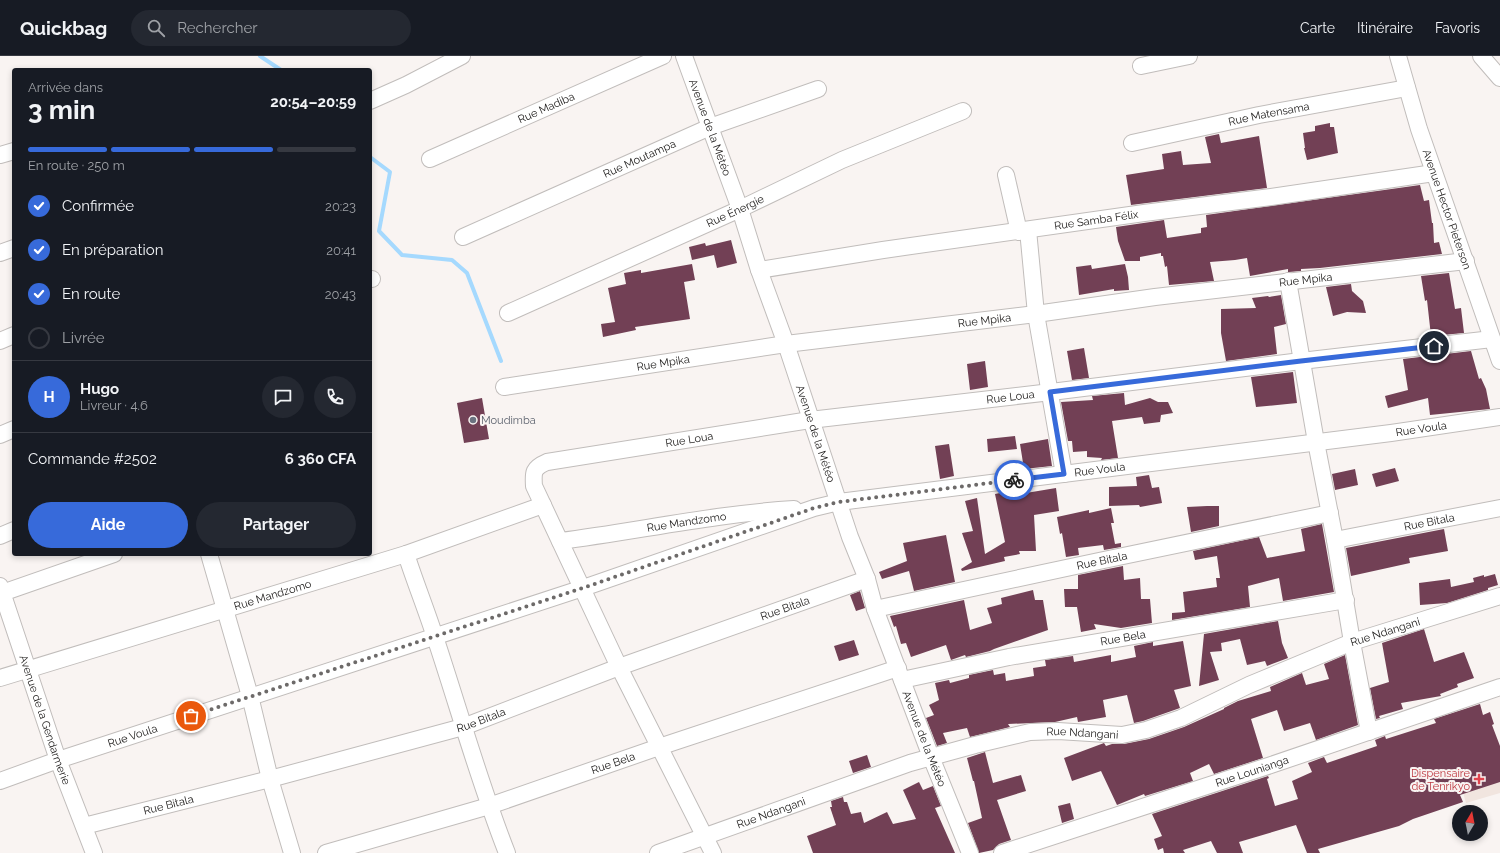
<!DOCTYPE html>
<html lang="fr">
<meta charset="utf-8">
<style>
:root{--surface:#171b24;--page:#242831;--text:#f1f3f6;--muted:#9ea1a6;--line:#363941;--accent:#376ada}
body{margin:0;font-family:Raleway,sans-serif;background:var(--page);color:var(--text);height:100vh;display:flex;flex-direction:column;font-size:15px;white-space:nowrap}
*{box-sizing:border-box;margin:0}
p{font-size:13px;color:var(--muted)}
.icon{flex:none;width:22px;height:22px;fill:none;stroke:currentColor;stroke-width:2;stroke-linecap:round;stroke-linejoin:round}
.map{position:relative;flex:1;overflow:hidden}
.drawer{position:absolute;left:12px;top:12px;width:360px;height:488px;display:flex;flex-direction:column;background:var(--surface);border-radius:4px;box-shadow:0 2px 6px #0003}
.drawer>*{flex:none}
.needle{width:26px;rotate:10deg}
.buttons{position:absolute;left:1452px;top:749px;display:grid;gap:8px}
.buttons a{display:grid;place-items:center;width:36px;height:36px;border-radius:50%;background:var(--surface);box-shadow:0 2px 6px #0003;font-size:20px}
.pin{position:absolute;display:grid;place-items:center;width:34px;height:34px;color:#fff;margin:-17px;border:2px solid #fff;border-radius:50%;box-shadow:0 1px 4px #0007}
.courier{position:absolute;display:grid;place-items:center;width:40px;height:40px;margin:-20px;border:3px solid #376ada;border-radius:50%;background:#fff;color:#222;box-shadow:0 1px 5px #0007}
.summary em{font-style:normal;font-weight:700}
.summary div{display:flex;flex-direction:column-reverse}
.summary{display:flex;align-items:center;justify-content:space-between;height:68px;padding:0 16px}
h1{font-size:26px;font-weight:700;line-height:30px}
.bar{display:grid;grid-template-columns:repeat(4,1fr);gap:6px 4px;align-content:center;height:48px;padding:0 16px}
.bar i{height:5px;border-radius:3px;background:var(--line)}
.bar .selected{background:var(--accent)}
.bar p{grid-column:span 4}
.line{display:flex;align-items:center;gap:10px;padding:0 16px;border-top:1px solid var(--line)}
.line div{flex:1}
.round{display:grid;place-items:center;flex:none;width:42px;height:42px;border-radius:21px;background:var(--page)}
ol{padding:0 16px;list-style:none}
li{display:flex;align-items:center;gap:12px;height:44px}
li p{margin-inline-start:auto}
li .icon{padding:4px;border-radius:50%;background:var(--accent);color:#fff;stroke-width:4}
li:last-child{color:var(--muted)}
li i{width:22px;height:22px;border:2px solid var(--line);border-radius:50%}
.cta{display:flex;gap:8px;margin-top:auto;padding:8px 16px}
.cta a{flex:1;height:46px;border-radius:24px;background:var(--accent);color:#fff;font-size:16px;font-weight:700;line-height:46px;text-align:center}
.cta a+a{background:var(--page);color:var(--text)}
header{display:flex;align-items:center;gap:24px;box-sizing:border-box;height:56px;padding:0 20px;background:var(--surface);border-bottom:1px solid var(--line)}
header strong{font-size:19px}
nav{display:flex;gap:22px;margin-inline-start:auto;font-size:14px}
.search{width:280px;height:36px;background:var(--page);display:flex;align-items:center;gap:10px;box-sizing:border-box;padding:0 14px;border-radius:22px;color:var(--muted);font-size:15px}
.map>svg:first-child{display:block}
.built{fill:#f1e5df}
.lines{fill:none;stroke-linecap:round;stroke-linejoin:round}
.stream{stroke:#a5d9fe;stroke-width:4}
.building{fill:#724055}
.minor-casing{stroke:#c1bdbb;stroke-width:18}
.minor{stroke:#fff;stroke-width:16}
.done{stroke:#6d6a69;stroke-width:4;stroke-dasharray:0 7.2}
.route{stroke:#376ada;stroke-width:5}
.worship-dot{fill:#6b7280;stroke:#f9f4f2;stroke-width:1.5}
.health-dot{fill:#e0444e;stroke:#f9f4f2;stroke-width:1.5}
.labels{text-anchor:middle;stroke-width:4;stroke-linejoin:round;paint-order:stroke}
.street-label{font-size:11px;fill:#22201f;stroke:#f9f4f2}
.worship-label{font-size:11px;fill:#5b616d;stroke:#f9f4f2;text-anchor:start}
.health-label{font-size:11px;fill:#be3a42;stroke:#f9f4f2;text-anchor:end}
</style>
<header>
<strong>Quickbag</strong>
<div class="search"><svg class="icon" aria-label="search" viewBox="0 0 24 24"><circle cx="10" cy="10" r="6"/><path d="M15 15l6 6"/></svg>Rechercher</div>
<nav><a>Carte</a><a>Itinéraire</a><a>Favoris</a></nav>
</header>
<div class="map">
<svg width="1500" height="797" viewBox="0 0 1500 797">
<rect width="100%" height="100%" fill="#f9f4f2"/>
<path class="built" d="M1500,695V737L1466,747L1455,709Z"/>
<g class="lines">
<path class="stream" d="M260,0L281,14
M370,101L390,116L379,175L402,199L452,204L467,217L501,305"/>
</g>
<path class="building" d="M1330,67V71H1334L1338,97L1307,104L1304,92H1305L1303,77L1315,75V70Z
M1219,78L1221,87L1259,80L1267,132L1131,149L1126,119L1164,113L1162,98L1181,95L1183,109L1211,107L1205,81Z
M1420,129L1424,145L1429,144L1432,167H1433L1434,187L1439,186L1442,198L1320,212L1301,213V215L1289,216H1288V213L1250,220L1247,202L1235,204L1210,206L1214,225L1169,229L1167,210L1165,211L1163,200H1161V197L1140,201V205H1125L1118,185L1116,171L1164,164L1167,182L1201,177V172L1207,171L1206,159Z
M731,184L737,207L717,212L714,199L692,204L689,191L705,187L706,190Z
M692,208L695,224L684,226L690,263L635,271L636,274L603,281L601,268L615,266L608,232L626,228L624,217L641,214V217Z
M1125,208L1128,221L1129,234L1114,235V233L1079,239L1076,211L1091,209L1092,213Z
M1449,217L1455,253L1461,252L1464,277L1431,280L1427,244L1425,245L1421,220Z
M1351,228L1352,235L1363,245L1366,257L1347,256L1333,260L1326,231Z
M1281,239L1286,268L1274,271L1277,298L1226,305L1221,277V253L1256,252L1252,242L1268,240L1269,241Z
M1084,292L1089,322L1072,324L1067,295Z
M1471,295L1479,323L1481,322L1486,333L1490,353L1430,359L1428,342L1388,352L1385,340L1408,334L1403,303Z
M985,305L988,331L970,334L967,308Z
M1293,316L1297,347L1256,351L1251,321Z
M1124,337L1125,349L1150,342L1158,346H1168L1173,357L1161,359L1160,366L1144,368L1142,361L1112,365L1118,402L1101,404L1102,402L1087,401V395L1073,396L1072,385H1068L1061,346L1093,344L1092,340Z
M482,342L489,383L464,387L457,347Z
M1015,380L1017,393L988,396L987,383Z
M1048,383L1052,410L1024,413L1020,388Z
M949,388L954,420L940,423L935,390Z
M1395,412L1399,425L1376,431L1372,418Z
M1355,413L1358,429L1335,434L1332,418Z
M1149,419L1152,432L1159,431L1162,447L1140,451L1139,449L1109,450V431L1137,430L1136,421Z
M1026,432V437L1056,432L1059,455L1034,459L1036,495H1019L1020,498L1004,501L1005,505L962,515L961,513L972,506L962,477L973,475L965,445L977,442L985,498L1005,486L995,438Z
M1207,450H1219V470L1191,476L1187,451Z
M1111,452L1114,467H1111L1115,488L1121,487V491L1104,494L1103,489L1078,492L1079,499L1066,501L1062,477L1060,478L1057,461L1089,454V457Z
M1322,468L1334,536L1283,545L1279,522L1248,530L1250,551L1172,564V557L1185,556L1183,536L1217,531L1216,522H1220L1217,500L1195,504L1193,495L1259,481L1267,502L1305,495L1301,473Z
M1444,473L1448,495L1409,502L1410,507L1351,520L1346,492Z
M946,479L955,526L914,535L909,515L882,523L879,516L907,505L903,487Z
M1123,510L1124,524L1140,522L1141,543H1150L1152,567L1121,572L1094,568L1096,573L1081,576L1077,551H1065L1064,533H1078V519Z
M1495,518L1498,529L1488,532V534L1447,547L1420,549L1419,527L1450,523L1451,531L1474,526L1473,522L1484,519V521Z
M1033,534L1035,544H1043L1048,574L994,593L990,595L966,601L965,599L951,604L946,589L911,601L906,587L901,588L896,570L894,571L890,560L964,544L970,574L992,567L987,552L1002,548L1001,542Z
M860,535L865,552L856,555L850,539Z
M1278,565L1282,587L1288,602L1267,610L1265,605L1247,609L1240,583L1221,587L1222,595L1210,596L1219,624L1199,630L1204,578Z
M1424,573L1434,606L1464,596L1474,622L1457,628L1458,631L1440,638L1441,640L1401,647L1403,653L1379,660L1380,662L1376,663L1370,632L1389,626L1382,587Z
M854,584L859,599L839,605L834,590Z
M1183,585L1191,630L1174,634L1180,652L1143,665L1134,667L1127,639L1103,644L1106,661L1078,666L1077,661L1055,666L1008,668L1010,671L970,681L967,672L943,677L947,687L937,690L926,662L934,659L929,649L939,644L935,627L949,624L950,627L969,622V619L993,614L994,619L1005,617L1006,625L1034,620L1033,612L1046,610L1045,604L1073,600L1074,606L1111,599V606L1136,601L1134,590L1153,586V590Z
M1345,599L1358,669L1316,684L1310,667L1284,675L1277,654L1251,663L1263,702L1214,718L1209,708L1190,717L1193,725L1145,740L1144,738L1117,749L1101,715L1072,725L1064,702L1104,687L1106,690L1112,688H1124L1149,683L1184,671L1224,653V652L1238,645L1271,635L1270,631L1302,617L1306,629L1329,623L1324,608Z
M1480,648L1483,659L1490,656L1494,668L1492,669L1500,690V726L1460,739L1463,746L1413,763L1399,770L1318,793L1320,797H1307L1296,769L1239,786L1243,797H1217L1211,785L1183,794L1185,797H1164L1163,792L1158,794L1154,783L1162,780L1152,758L1268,720L1269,722L1267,723L1275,750L1298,743L1292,725L1312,716L1308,707L1324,701L1327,707L1377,690L1375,684L1385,680L1386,683L1436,667L1434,663Z
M985,696L993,727L1021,719L1026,735L997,744L1011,784L999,788L993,794L979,797L968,767L982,762L974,725H973L967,702Z
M867,699L871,711L853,717L849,705Z
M919,726L923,734L933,730L941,750L935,752L955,797H813L807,780L836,769L830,751H832L831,745L843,741L844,746H847L851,758L861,756L864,767L887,756L893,768L916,763L903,734Z
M1070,747L1074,763L1062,767L1058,750Z"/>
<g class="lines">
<g class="minor-casing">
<g id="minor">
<path id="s1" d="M684,0L740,153L759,214L786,288L850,481L867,523L875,553L931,701L970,797"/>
<path id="s2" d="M1398,0L1419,73L1500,305"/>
<path d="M1481,0L1500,22"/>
<path d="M1141,10L1189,0"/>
<path d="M370,45L406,29L462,0"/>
<path id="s3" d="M1132,87L1259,59L1407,32"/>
<path d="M0,99L14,95"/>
<path id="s4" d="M430,103L663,0"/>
<path d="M1006,119L1019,176"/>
<path d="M1028,174L1036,258L1064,418"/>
<path id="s5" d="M463,181L710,71L818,33"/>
<path d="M0,197L14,192"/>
<path id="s6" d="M759,214L883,194L1144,157L1271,141L1434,117"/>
<path d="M370,223H372"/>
<path d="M1288,225L1316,386L1335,484L1352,586L1369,676"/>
<path id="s7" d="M508,257L740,153L842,104L963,55"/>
<path d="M0,285L14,279"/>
<path id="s8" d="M504,331L786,288L1036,258L1155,241L1466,205"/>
<path d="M0,379L14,373"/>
<path d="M0,480L14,474"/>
<path id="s9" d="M1335,484L1500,452"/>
<path id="s10" d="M560,485C638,475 715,458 794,453"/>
<path d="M209,498L250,640L270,723L292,797"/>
<path d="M406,498C415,526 426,553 435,581C459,653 479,726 507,797"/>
<path id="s11" d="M0,530L58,704L94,797"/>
<path d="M2,537L114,498"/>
<path id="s12" d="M875,553L1099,505L1330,457"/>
<path id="s13" d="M0,622L406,498L543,449"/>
<path id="s14" d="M902,624L1009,601L1346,544"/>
<path id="s15" d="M0,725L58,704L583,532L814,452L839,446L1391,377L1500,361"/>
<path id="s16" d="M84,770L270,723L463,671L619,611L867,523"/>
<path id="s17" d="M326,797L489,750L659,691L898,612"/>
<path id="s18" d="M658,797L910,707L975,689L1030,676L1058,675L1122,679L1146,674L1181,662L1249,629L1352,586L1500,540"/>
<path id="s19" d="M713,797L619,611L534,430C533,416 533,412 547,406L810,364L1051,336L1301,305L1492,283"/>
<path id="s20" d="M1002,797L1271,709L1500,631"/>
</g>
</g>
<use href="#minor" class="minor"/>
</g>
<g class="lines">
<path class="done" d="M191,660L583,532L814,452L839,446L1014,424"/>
<path class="route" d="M1014,424L1064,418L1050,336L1301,305L1434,290"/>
</g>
<circle class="worship-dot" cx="473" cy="364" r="4"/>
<path class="health-dot" d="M1477 717h4v4h4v4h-4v4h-4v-4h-4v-4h4z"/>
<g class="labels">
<g class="street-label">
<text dy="4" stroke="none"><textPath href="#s4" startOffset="127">Rue Madiba</textPath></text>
<text dy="4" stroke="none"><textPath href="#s3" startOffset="140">Rue Matensama</textPath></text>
<text dy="4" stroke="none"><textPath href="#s1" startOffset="76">Avenue de la Météo</textPath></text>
<text dy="4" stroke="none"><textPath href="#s5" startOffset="193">Rue Moutampa</textPath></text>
<text dy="4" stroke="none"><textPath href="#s2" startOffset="161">Avenue Hector Pieterson</textPath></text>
<text dy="4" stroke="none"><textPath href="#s7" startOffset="249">Rue Énergie</textPath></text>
<text dy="4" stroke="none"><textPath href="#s6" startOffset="341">Rue Samba Félix</textPath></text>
<text dy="4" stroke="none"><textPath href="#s8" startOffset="809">Rue Mpika</textPath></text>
<text dy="4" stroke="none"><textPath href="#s8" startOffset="485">Rue Mpika</textPath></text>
<text dy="4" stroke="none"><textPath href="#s8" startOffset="161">Rue Mpika</textPath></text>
<text dy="4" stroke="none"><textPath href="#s19" startOffset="907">Rue Loua</textPath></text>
<text dy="4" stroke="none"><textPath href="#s15" startOffset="1471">Rue Voula</textPath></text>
<text dy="4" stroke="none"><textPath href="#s1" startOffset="400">Avenue de la Météo</textPath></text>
<text dy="4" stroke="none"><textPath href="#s19" startOffset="583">Rue Loua</textPath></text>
<text dy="4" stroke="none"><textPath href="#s15" startOffset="1147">Rue Voula</textPath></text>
<text dy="4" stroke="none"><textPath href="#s10" startOffset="128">Rue Mandzomo</textPath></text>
<text dy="4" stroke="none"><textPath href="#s9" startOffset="96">Rue Bitala</textPath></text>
<text dy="4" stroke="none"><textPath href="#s12" startOffset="232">Rue Bitala</textPath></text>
<text dy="4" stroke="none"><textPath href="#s13" startOffset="285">Rue Mandzomo</textPath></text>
<text dy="4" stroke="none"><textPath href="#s16" startOffset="735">Rue Bitala</textPath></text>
<text dy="4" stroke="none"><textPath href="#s18" startOffset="767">Rue Ndangani</textPath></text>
<text dy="4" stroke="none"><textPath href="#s14" startOffset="225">Rue Bela</textPath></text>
<text dy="4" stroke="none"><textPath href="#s16" startOffset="411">Rue Bitala</textPath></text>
<text dy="4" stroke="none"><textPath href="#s11" startOffset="141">Avenue de la Gendarmerie</textPath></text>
<text dy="4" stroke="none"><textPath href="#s18" startOffset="444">Rue Ndangani</textPath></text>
<text dy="4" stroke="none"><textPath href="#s15" startOffset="140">Rue Voula</textPath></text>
<text dy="4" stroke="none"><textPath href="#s1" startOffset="724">Avenue de la Météo</textPath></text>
<text dy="4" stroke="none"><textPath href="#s17" startOffset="301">Rue Bela</textPath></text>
<text dy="4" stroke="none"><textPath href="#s20" startOffset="263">Rue Lounianga</textPath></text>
<text dy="4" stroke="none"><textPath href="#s16" startOffset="87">Rue Bitala</textPath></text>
<text dy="4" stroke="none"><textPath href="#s18" startOffset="120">Rue Ndangani</textPath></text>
</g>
<g class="worship-label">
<text x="481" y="368">Moudimba</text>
</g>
<g class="health-label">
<text x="1470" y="721">Dispensaire<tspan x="1470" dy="13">de Tenrikyo</tspan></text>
</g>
</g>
</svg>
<div class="buttons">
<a><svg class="needle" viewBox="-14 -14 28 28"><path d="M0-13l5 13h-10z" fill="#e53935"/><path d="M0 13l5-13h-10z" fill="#9ea1a6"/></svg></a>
</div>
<div class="pin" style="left:191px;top:660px;background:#ea580c"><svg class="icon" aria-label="bag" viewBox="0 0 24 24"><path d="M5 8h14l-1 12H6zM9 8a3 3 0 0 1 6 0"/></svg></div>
<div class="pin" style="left:1434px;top:290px;background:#1f2937"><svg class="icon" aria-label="home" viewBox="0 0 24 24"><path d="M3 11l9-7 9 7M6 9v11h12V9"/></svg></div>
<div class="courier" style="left:1014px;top:424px"><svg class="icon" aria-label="bike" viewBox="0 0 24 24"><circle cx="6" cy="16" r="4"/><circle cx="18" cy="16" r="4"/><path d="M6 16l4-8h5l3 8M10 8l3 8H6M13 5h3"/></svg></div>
<section class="drawer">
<div class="summary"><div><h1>3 min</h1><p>Arrivée dans</p></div><em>20:54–20:59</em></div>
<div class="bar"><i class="selected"></i><i class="selected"></i><i class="selected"></i><i></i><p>En route · 250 m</p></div>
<ol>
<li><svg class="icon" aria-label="check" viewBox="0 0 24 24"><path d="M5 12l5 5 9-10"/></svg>Confirmée<p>20:23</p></li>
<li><svg class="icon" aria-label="check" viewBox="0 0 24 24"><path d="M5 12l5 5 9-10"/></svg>En préparation<p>20:41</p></li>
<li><svg class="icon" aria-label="check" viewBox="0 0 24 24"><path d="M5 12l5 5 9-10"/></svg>En route<p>20:43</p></li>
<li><i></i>Livrée</li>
</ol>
<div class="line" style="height:72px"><b class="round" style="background:var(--accent);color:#fff">H</b><div><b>Hugo</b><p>Livreur · 4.6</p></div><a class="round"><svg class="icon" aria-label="chat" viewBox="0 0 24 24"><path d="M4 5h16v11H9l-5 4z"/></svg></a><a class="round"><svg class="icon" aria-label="phone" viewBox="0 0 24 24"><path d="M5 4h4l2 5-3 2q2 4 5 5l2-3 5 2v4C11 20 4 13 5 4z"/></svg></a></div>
<div class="line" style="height:52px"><div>Commande #2502</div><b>6 360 CFA</b></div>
<div class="cta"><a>Aide</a><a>Partager</a></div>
</section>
</div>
